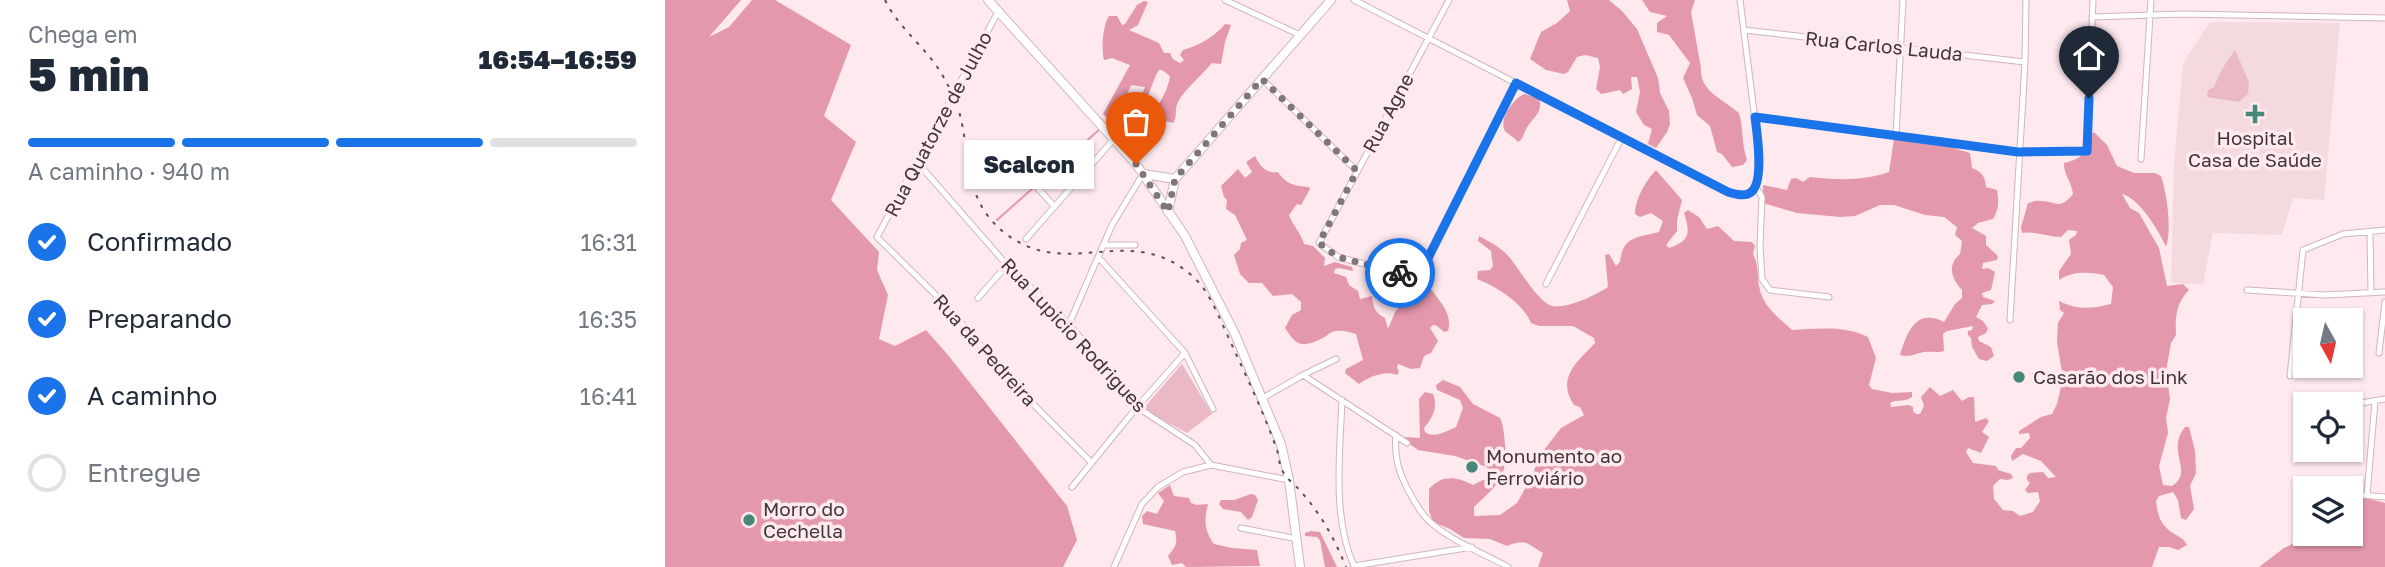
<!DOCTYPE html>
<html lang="pt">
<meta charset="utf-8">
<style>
:root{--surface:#fff;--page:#f6f6f7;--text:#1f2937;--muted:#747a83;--line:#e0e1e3;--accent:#1a73e8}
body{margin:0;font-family:"Golos Text",sans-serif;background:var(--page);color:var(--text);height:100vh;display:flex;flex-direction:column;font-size:26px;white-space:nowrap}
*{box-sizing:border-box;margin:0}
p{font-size:23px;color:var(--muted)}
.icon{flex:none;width:38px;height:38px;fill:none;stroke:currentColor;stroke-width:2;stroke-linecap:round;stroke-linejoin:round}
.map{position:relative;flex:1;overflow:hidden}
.side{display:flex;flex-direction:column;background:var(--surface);width:665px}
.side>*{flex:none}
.needle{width:46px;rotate:172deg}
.tools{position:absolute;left:1628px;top:308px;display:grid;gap:14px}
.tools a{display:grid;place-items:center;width:70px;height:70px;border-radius:0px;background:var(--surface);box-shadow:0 2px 5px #0004;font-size:35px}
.pin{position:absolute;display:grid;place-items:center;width:60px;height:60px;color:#fff;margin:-72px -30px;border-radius:50% 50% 50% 0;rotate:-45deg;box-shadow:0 0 7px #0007}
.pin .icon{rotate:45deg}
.courier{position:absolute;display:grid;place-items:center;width:70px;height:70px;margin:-35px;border:5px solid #1a73e8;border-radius:50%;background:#fff;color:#222;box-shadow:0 2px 9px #0007}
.bubble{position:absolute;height:49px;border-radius:0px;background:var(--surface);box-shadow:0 2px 5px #0004;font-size:23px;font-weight:800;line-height:49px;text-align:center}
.overview em{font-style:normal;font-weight:800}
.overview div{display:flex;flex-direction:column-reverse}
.overview{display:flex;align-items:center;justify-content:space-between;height:119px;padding:0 28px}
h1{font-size:46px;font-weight:800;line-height:52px}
.bar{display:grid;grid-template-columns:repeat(4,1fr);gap:10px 7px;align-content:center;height:84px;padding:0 28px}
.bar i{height:9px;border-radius:5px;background:var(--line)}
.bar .selected{background:var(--accent)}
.bar p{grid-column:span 4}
ol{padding:0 28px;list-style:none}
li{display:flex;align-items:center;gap:21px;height:77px}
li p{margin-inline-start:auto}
li .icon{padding:7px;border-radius:50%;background:var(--accent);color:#fff;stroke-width:4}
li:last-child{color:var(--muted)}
li i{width:38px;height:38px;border:4px solid var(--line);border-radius:50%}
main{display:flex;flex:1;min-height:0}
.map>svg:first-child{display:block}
.built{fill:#f4d9df}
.green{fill:#eab9c5}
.forest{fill:#e498ac}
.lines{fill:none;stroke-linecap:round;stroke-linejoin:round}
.stream{stroke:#e599ae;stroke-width:2}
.street-casing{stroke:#cfb6bc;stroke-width:7}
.secondary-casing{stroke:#cfb6bc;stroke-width:10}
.street{stroke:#fff;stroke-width:5}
.secondary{stroke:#fff;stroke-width:8}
.rail{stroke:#5d5155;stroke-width:2;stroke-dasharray:3.5 7;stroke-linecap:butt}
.done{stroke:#827578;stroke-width:7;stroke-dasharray:0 12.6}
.route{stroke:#1a73e8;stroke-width:9}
.poi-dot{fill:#468879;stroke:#fee9ee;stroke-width:2.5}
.labels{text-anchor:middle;stroke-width:7;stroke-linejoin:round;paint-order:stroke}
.street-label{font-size:19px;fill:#403639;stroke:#fee9ee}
.poi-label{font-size:19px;fill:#403639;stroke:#fee9ee;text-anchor:start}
</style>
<main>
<section class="side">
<div class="overview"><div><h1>5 min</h1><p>Chega em</p></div><em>16:54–16:59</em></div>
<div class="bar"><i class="selected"></i><i class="selected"></i><i class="selected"></i><i></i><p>A caminho · 940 m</p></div>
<ol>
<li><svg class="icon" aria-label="check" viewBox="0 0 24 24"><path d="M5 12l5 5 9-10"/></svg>Confirmado<p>16:31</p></li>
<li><svg class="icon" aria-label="check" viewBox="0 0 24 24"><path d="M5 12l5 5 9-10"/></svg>Preparando<p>16:35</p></li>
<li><svg class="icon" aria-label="check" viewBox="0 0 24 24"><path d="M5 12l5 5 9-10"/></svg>A caminho<p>16:41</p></li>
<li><i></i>Entregue</li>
</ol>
</section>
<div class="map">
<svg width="1720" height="567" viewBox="0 0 1720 567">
<rect width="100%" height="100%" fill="#fee9ee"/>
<path class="built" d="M1545,22L1675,23L1659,200L1628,198L1617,235L1548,233L1538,284L1506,283L1509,165L1518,63Z"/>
<path class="green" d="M1570,50L1584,82L1583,94L1574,102L1542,97L1543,90L1549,87L1557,69Z
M517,364L547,414L522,433L478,409Z"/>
<path class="forest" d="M0,0H76L44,37L64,27L87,0H110L186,45L159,116L191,142L166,200L214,252L212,270L223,295L214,339L230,346L261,330L283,355L402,506L412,540L398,567H0Z
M902,0H944L957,11L972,29L993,78L995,93L1004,111L1005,124L1002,132L991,148L983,144L987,129L979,125L971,112L975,92L972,77H966L967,89L958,94L955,90L936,94L931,89L935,67L933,58L920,55L912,57L903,72L899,74L881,70L865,59L876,32L892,23L905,11Z
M977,0H1030L1026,12L1036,68C1034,91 1059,100 1074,113C1079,131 1076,142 1082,160L1078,165L1067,167L1057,154L1052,152L1045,126L1032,115L1027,98L1018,78L1025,63L1004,35L992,32V23L1002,16L985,12Z
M479,1L483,2L473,25L464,30L494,43L499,53H505L508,59L515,63L519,60L515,55L518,50C535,45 549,37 560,24L566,25L560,42L556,64L547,63C537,75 520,89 513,102C509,109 513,116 508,123L500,121L488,113C496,101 503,90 505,76L497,70H494L491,75L477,111L471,108L480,87L466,85L450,124L438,114L465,65L447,58L439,60C436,50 438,23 444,16H452L457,25L460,24L472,5Z
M860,94L874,99C879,113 866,119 861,129C859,133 858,137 856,140L853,142C850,138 843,134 840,131C833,120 849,97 860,94Z
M1429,132L1442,145L1452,166L1469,173H1490L1496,176C1502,194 1507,229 1501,247C1494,231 1474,198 1457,194L1465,208L1474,213L1494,248L1502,286L1518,284L1524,290C1511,303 1510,317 1511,335L1506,343L1501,371L1505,399L1501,418L1503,433L1494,466L1498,485L1507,486C1530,471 1500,452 1520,427H1524L1530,451L1531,473L1525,486L1529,509L1521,520L1516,518L1513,500L1508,492L1494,496L1491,501C1492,514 1496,526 1508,533C1515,538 1518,537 1522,545L1513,550L1504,547H1494L1487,567H873L878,553C862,544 861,538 842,546L825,539L799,538L785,529L768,522L764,511V489C778,474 791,477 808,485L824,477L822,467L790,456L753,450L739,440L740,437L755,438L754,399L760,392L768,394C773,408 768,417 759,428L760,432C770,439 781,431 791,427L798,408L795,400L772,390L771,385L778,380L795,387L808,404L835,418C839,427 839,435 840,445C843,479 832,485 809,507V516L835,515L852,503L865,480L876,454L896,428L919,415L915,407L909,405C891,378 912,362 930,343L929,338L908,326H874L866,323C858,303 832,287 812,279L813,271L825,270L828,266L826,251L813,241L814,236C825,242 837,248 845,258C854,269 874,303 887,306C902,309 931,295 943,287L940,255L944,254L951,266L955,262C958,236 971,238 994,232L998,221L986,213L975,217L970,214C970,200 981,180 991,170L1017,200L1012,220V231L1001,245L1004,248C1026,241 1025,232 1019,213L1023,210L1034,217L1042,229L1053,226L1069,241L1087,242L1090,246L1088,254C1094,265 1092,275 1094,286C1098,307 1112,316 1127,330C1152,329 1179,325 1203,337L1211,358L1204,385L1207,389L1227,393L1247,392V397C1241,402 1232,399 1225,403L1226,407L1244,405L1248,407V411L1251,414H1255L1259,406L1256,397L1265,387L1275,396L1288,390L1297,401L1304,397H1309L1310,422L1321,418L1324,421L1317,432L1324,437L1316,453L1303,448L1301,452L1308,463L1331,466L1333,470L1346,474L1348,478L1343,480L1335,479L1328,486L1329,499L1338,510L1348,511L1355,516L1368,512L1375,501L1373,492L1363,493L1360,490L1365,483L1362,480V476L1365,473L1378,472L1383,478L1391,477L1376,461L1358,454L1347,461L1346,456L1351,448H1356L1365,438L1364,433L1354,434V431L1376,417L1387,414L1392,404L1398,378L1392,342L1393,323L1399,313L1395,310L1394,301C1412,310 1427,309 1446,304L1448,287L1439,275C1422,272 1409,271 1394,280V271L1406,254L1404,240L1411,235L1412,231L1403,230L1396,237C1383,237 1371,231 1357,233L1356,227L1363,203C1367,202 1371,200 1375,201C1392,201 1394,211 1408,194C1407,183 1398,173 1399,163C1429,156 1413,147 1429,132Z
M1229,139H1259L1305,153L1307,168C1317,172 1320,176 1321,187L1332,190C1334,202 1334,209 1328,219L1313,223L1307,228L1321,236V245L1333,256L1332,260L1318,263L1317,269L1323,268L1330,272L1326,290L1317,293L1318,297L1330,301L1327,304L1317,305L1311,317L1318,321L1323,328L1321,333L1313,337L1314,341L1326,347L1329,356L1322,361L1314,359L1307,347L1306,338L1303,335V331L1307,330L1308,326L1282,331L1278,334L1279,351C1272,353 1266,351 1259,352C1251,353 1245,358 1235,355C1242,332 1251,308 1279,322L1290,304L1297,298V290C1286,278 1282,265 1295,254L1297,241L1290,235L1292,227L1279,217L1260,215L1229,205H1215L1190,216L1175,217L1132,213L1098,203V185L1122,190L1126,179L1131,178L1138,182L1145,177C1170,180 1200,181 1224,172Z
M590,156C595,166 601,174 613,172C621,184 629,186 644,187L645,189L636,205L632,204L624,215C628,226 636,233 639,244L648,246L660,258L659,266L670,262L687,267L688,271L674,268L670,269L669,273L681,277L684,285L693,291L695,299L707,296C708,307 710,313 720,318L723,329L730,312L738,303L725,291L722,284L718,282L710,287L706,285L705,280L709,274C725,272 741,274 749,289H766C775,302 788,314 783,331L779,332L772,326L768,325L765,328L773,341L766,353L759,356L755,368L746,369L733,364L732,368L734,371L732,375C721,370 703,377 694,384L680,373L681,369L698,360L691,334C684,332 675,329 667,332C665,333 660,337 658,338C637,348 632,347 620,328L627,315L636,310V302L627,294L608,296L597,283H584L575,274L569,255L575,249L576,243L582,240L570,215L561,209L562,200L559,197L556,186L573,169L580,178L587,172L581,162Z
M505,485L509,496L524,498L526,503L532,505L543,504C539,520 539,530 549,544L567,548L592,550L595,566L521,567L517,563L507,565L503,556C511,546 513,544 510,531L478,524L477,516L482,511L492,514L499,501L493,493Z
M586,494L590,495L593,500L587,517L583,520L576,512L558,509L554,504L556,500H569Z
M1697,497L1720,503V567H1594L1619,548L1650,534H1685V498Z
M646,531L655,532L672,567H660L655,540L652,537L640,536V533Z"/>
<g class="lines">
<path class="stream" d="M916,0C926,15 941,27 953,41C974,64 985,94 990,125
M1002,0L1011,19L1037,94L1043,106L1064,131L1077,159
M441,124L447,118L475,65L519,69L537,52
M372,185L436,128
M332,220L368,188
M504,508L532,531L542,554L534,567
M1648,567L1683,552L1693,539L1710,508"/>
<g class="street-casing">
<path id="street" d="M560,0L635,35
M689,0L1063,192C1075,195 1082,196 1091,187
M784,0L654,243L673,257L753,278L851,83
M1075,0L1093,144L1094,166L1091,187L1097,197L1095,247L1097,279L1105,290L1164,297
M333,12L212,237L291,315L305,335L349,379L363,399L426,462
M1427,17L1518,14L1720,18
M1079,30L1360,62
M597,79L692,171
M1089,117L1353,152L1422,151L1428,0
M1231,136L1238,0
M335,146L389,206
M1476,159L1486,0
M252,162L342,265L404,324L472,407L530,445L546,465
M1705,232L1706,292
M361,239L448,140
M438,245H470
M433,257L520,353L548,409
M881,284L957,137
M1582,290L1660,295L1720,292
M313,298L342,265
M1345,320L1360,62L1361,0
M404,324L447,225L478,174
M1714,353L1720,302
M638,375L671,359
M1625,376L1638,250L1678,234L1720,230
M598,398L638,375L742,443
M677,400C675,451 667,518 689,566L807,547
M1685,405L1720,399
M731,435C729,455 733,470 742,488C748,499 754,511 763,520C784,540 818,553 843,567
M407,487L472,407L520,353
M1685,494L1720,497
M1702,495L1710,401
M576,528L633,539
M449,567L477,504L493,487L518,472L546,465L624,480"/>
</g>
<g class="secondary-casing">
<path id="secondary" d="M323,0L471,164L520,236L570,334L616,444L624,480L635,567
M478,174L510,179
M503,212L510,179L666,0"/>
</g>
<use href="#street" class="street"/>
<use href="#secondary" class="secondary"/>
<path class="rail" d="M220,0C235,31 265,50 280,80C287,92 293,106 296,119C306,164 300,202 341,234C393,273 440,239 494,256C511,262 526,273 537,286C549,303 557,324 566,343C582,378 599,413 612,450C614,456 614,464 617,470C622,480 632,486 638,494C657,516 670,540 681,567"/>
</g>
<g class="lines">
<path class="done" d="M471,164L503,212L510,179L597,79L692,171L654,243L673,257L735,273"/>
<path class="route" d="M735,273L753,278L851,83L1063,192C1069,194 1079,197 1085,193C1100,184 1092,133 1090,117L1353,152L1422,151L1424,98"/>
</g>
<g class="poi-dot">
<path d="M1586.5 103.5h7v7h7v7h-7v7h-7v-7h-7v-7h7z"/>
<circle cx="1354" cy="377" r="7"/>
<circle cx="807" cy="467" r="7"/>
<circle cx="84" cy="520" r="7"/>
</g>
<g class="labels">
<g class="street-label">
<text transform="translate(1219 46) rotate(6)" y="7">Rua Carlos Lauda</text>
<text transform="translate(723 113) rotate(-62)" y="7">Rua Agne</text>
<text transform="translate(273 124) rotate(-62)" y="7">Rua Quatorze de Julho</text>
<text transform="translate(409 335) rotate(47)" y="7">Rua Lupicio Rodrigues</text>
<text transform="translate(320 350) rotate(48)" y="7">Rua da Pedreira</text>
</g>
<g class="poi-label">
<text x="1590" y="145" text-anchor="middle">Hospital<tspan x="1590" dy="22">Casa de Saúde</tspan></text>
<text x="1368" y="384">Casarão dos Link</text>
<text x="821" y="463">Monumento ao<tspan x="821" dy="22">Ferroviário</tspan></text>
<text x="98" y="516">Morro do<tspan x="98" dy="22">Cechella</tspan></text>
</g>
</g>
</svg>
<div class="tools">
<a><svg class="needle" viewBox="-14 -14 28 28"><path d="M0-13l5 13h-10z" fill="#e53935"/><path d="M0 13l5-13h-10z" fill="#747a83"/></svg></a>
<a><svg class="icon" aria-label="locate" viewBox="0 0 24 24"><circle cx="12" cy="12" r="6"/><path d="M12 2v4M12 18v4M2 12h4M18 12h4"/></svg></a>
<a><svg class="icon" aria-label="layers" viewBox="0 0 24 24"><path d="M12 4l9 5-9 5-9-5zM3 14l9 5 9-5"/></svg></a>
</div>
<div class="pin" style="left:471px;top:164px;background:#ea580c"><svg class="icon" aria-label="bag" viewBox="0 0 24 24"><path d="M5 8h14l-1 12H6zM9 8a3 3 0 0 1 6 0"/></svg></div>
<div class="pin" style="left:1424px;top:98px;background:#1f2937"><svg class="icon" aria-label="home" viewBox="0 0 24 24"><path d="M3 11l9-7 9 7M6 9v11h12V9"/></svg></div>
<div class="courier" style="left:735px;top:273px"><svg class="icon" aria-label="bike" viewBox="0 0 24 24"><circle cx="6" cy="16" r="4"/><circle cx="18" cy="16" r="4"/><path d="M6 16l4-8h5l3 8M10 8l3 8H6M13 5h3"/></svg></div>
<div class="bubble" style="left:299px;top:140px;width:130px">Scalcon</div>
</div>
</main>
